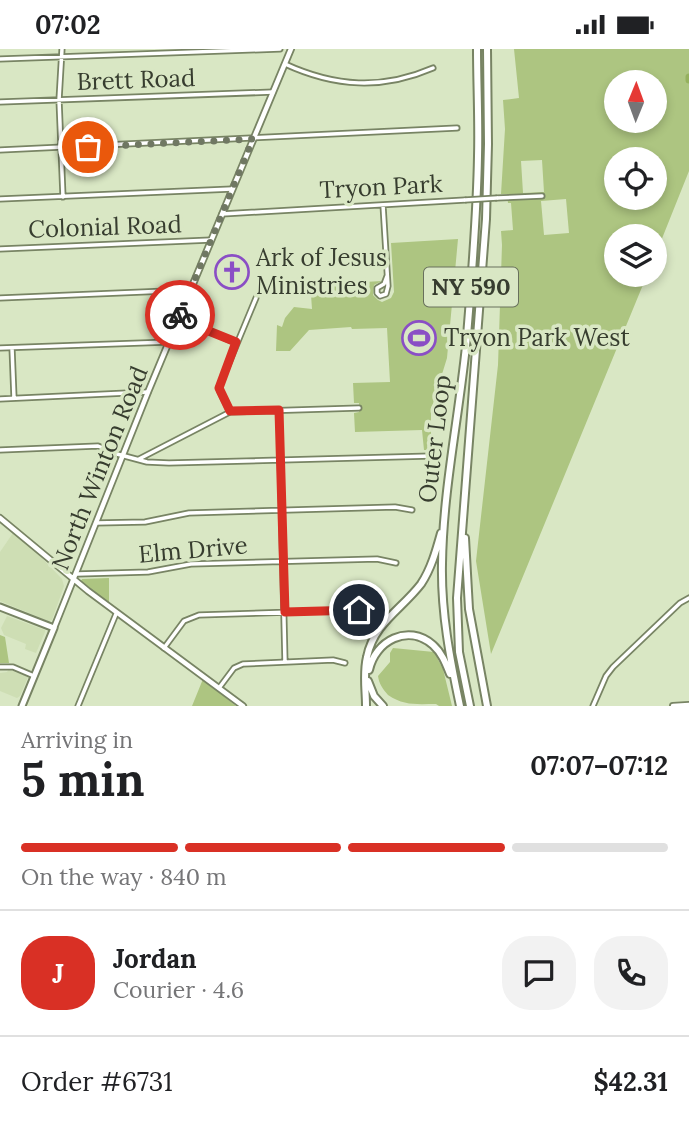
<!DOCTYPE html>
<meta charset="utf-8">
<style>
:root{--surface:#fff;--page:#f2f2f2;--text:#202124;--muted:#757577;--line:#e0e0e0;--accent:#d93025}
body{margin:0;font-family:Lora,serif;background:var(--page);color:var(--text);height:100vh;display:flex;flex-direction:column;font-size:26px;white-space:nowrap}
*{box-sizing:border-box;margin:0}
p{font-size:23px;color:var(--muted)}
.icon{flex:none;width:38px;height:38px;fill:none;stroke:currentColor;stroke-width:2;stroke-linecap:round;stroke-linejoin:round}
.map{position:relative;height:657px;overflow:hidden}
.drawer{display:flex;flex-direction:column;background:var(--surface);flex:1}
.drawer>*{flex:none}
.needle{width:46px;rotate:1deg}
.buttons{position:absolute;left:604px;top:21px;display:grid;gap:14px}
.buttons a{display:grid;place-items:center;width:63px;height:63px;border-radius:50%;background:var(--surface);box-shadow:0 4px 10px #0003;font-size:35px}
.pin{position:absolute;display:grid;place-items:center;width:60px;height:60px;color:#fff;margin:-30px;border:4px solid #fff;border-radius:50%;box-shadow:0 2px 7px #0007}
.courier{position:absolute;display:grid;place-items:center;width:70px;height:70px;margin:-35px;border:5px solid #d93025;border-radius:50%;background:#fff;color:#222;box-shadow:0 2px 9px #0007}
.overview em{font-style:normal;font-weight:800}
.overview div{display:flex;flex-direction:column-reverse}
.overview{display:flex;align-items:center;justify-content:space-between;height:119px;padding:0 21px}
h1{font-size:46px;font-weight:800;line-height:52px}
.bar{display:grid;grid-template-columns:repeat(4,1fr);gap:10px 7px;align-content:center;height:84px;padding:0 21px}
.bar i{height:9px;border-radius:5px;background:var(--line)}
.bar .active{background:var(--accent)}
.bar p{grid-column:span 4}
.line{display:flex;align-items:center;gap:18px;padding:0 21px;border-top:2px solid var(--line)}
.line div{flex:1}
.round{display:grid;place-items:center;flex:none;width:74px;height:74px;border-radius:28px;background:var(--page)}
.status{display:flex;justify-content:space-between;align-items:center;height:49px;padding:0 35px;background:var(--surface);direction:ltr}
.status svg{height:19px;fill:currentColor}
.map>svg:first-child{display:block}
.built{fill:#cedeb4}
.green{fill:#adc581;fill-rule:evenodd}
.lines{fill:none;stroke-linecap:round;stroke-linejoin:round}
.river{stroke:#95b15e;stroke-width:7}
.street-casing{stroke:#788464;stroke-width:7}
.secondary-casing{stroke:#788464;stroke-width:8}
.primary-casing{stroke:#788464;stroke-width:9}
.highway-casing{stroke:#788464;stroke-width:10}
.street{stroke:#fff;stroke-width:3.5}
.secondary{stroke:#fff;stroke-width:4.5}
.primary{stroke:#fff;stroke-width:5}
.highway{stroke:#fff;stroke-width:6}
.street-bridge-casing{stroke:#788464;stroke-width:7;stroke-linecap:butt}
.street-bridge{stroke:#fff;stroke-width:3.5}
.done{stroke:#707863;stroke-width:7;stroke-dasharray:0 12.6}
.route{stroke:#d93025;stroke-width:9}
.labels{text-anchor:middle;stroke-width:7;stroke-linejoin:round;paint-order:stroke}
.shield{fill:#d9e7c4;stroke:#68705c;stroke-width:2}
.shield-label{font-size:23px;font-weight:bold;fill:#373d2f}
.street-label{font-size:24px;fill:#373d2f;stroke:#d9e7c4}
.poi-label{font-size:24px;fill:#373d2f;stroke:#d9e7c4;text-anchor:start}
</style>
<div class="status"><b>07:02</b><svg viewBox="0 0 49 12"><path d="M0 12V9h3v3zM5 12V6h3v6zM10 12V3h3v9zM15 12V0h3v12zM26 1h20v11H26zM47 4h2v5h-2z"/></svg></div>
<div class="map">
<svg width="689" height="657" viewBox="0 0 689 657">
<rect width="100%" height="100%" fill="#d9e7c4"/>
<path class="built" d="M13,484L38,505L62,530L64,537L52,571L48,572L0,552V503Z
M7,567L45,581V583L36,604L25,600L26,595L4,586L1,579Z
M9,620L28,628L20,647L17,649L0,642V624L7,623Z"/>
<path class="green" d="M514,0H689V122L655,207L654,187H616V226H647L491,605L476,512L498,316L502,196L501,182L513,181L511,154H508L507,145H501L505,80L503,51L519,49ZM616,33H654V72H616ZM616,110H654V149H616ZM542,111L544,143L523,144L521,112ZM566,150L569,184L544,186L541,152Z
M458,190L447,309L431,361V401H424L422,381L355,383L354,364L359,363V354H354L353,334L390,333L387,279L352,280L351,278L309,281L290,302H276L277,276L282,278L285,269L294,258L312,260L311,246L330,245L329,235L382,232L374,236L373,246L378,251L382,253L391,249L394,243L391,194Z
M109,529V554L81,532L82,530Z
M0,586L5,588L9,614H0Z
M393,599L434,603L443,620L452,657H439L436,655C417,655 404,657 388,646C383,640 379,635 378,627L390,613V604Z
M203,630L236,657H192Z"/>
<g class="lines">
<path class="river" d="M689,28V31"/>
<g class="street-casing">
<path id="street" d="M62,0L59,51L63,148
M0,10L280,0
M285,15C335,38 382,41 433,19
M0,53L273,43
M0,101L457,79
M497,149L542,147
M0,150L232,140
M383,156L388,237L386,245L380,247L377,244V239L384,235L387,227
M222,165L465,151
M0,200L211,191
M0,249L190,241
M179,269L236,294
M0,299L169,293
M12,299L14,349
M0,350L148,343
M279,361L285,613
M230,363L220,343L219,338L256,249
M0,401L98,397L117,405L147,413L169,414L431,407
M139,410L230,363L359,359
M96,474L145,473L189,464L395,458L412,461
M77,525L148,523L191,515L377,510L396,514
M164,599L184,572L199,566L352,561L367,563
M0,618H13L34,627
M219,639L234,619L243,615L333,611L345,614
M78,657L116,565
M593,657L606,627L613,618L680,554L689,549"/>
</g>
<g class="secondary-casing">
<path id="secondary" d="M0,469L88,542L243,657
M54,579L148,343L291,0
M673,657L689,656"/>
</g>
<g class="primary-casing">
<path id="primary" d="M0,558L54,579L22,657"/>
</g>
<g class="highway-casing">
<path id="highway" d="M465,489L469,560L487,657
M369,621C375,592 408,574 433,596C442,604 446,615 450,625
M368,632L374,647L383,657
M366,657C366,641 363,624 367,608C374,574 401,561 421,535C431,520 436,502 441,484
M460,657C450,610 441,563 442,515C443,439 460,363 467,287C472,227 477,167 478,107C479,71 477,35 477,0
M470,657L459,603L457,549L486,170L488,95L487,0"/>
</g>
<use href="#street" class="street"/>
<use href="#secondary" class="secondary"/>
<use href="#primary" class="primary"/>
<use href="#highway" class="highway"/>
<g class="street-bridge-casing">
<path id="street-bridge" d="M465,151L497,149"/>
</g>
<use href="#street-bridge" class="street-bridge"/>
</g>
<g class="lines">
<path class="done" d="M88,98L253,90L180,266"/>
<path class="route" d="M180,266L179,270L236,293L219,339L230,362L279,361L285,563L359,561"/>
</g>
<defs>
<g id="church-ring" transform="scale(1.75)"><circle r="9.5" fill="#d9e7c4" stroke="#8a4ec5" stroke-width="1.5"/><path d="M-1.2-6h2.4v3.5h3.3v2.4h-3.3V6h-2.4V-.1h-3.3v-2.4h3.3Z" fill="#8a4ec5"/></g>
<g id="stadium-ring" transform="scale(1.75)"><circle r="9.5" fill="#d9e7c4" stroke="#8a4ec5" stroke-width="1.5"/><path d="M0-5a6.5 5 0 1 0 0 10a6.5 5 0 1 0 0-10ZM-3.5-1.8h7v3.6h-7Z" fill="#8a4ec5"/></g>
</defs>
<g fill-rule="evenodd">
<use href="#church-ring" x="232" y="223"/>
<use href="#stadium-ring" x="419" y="289"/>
</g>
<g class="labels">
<rect class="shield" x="424" y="218.5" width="94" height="39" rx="5"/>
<g class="shield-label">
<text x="471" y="246">NY 590</text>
</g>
<g class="street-label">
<text transform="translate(136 31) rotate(-2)" y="8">Brett Road</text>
<text transform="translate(381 138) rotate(-3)" y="8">Tryon Park</text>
<text transform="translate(105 178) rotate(-2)" y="8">Colonial Road</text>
<text transform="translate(435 390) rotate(-83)" y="8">Outer Loop</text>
<text transform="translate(100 419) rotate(-68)" y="8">North Winton Road</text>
<text transform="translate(193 501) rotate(-5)" y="8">Elm Drive</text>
</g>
<g class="poi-label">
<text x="256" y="217">Ark of Jesus<tspan x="256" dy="28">Ministries</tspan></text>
<text x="444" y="297">Tryon Park West</text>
</g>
</g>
</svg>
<div class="buttons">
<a><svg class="needle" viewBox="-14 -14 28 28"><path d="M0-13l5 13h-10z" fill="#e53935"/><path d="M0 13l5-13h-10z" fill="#757577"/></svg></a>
<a><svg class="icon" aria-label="locate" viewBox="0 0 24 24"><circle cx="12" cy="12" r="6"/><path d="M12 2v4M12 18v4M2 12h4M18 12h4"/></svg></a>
<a><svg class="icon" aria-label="layers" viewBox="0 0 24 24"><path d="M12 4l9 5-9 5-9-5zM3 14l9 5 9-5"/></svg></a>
</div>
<div class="pin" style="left:88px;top:98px;background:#ea580c"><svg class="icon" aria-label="bag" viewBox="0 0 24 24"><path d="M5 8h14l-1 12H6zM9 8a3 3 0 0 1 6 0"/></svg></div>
<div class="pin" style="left:359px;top:561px;background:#1f2937"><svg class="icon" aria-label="home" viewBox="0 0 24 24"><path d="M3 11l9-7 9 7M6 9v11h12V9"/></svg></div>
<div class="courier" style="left:180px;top:266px"><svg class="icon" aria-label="bike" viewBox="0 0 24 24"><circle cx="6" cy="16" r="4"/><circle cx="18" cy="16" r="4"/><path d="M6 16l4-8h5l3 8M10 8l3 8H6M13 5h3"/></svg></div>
</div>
<section class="drawer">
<div class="overview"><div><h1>5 min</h1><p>Arriving in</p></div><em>07:07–07:12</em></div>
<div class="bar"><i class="active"></i><i class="active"></i><i class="active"></i><i></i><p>On the way · 840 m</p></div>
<div class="line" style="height:126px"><b class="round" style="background:var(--accent);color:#fff">J</b><div><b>Jordan</b><p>Courier · 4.6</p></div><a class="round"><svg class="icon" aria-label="chat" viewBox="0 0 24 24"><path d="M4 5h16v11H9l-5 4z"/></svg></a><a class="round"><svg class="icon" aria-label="phone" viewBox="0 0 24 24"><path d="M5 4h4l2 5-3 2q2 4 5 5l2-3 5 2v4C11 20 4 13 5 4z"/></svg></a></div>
<div class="line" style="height:91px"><div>Order #6731</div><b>$42.31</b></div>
</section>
